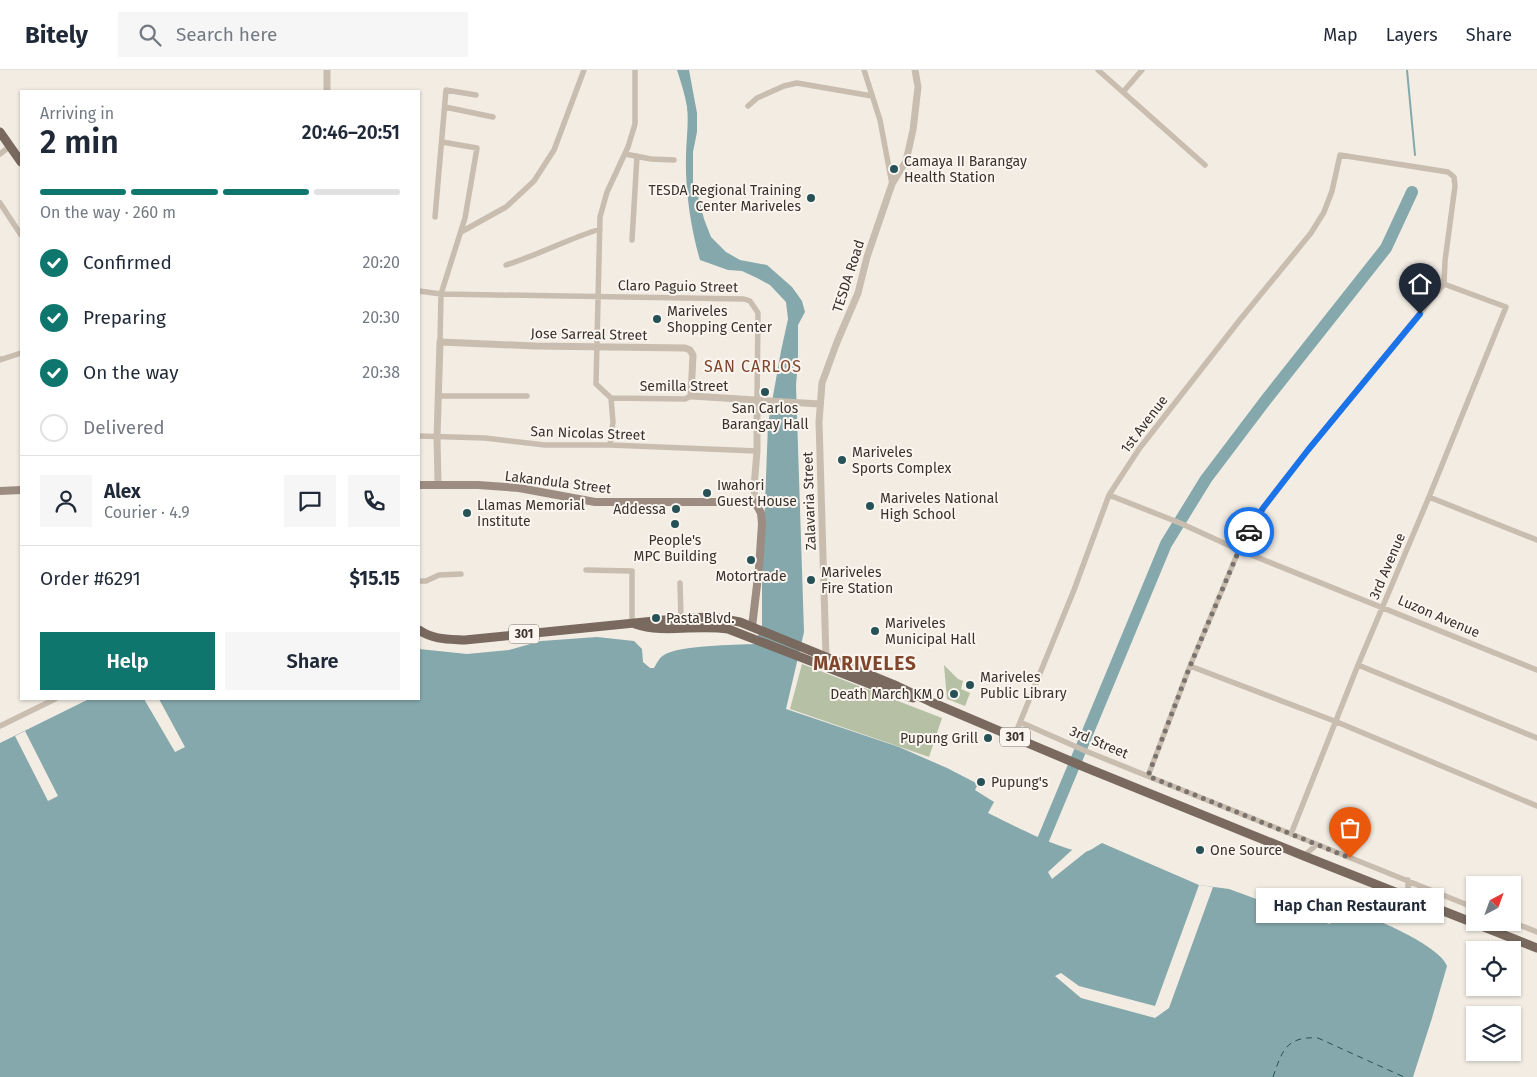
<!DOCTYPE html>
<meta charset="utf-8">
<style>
:root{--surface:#fff;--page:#f6f6f7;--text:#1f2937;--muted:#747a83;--line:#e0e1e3;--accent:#0f766e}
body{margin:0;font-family:"Fira Sans",sans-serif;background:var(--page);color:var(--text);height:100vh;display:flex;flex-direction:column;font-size:19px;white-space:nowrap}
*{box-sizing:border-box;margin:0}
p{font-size:16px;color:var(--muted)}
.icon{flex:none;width:28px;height:28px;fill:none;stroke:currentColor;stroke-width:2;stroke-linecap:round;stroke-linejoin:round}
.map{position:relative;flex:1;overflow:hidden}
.drawer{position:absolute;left:20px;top:20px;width:400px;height:610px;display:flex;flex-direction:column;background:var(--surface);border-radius:0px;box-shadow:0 1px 4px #0004}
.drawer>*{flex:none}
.needle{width:32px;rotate:41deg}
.fabs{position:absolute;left:1466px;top:806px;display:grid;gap:10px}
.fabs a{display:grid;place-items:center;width:55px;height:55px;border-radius:0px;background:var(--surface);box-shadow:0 1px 4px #0004;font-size:25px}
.pin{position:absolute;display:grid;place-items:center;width:42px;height:42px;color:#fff;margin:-51px -21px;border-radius:50% 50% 50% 0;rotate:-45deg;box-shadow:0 0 5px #0007}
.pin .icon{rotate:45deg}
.courier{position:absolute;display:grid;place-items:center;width:50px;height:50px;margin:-25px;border:4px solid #1a73e8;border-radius:50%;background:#fff;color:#222;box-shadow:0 1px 6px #0007}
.bubble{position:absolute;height:35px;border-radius:0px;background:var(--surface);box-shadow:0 1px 4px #0004;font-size:16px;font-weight:600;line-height:35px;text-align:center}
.headline em{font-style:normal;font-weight:600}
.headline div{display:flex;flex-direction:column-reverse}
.headline{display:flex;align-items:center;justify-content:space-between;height:85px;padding:0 20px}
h1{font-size:32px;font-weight:600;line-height:38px}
.bar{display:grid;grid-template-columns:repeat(4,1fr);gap:8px 5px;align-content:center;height:60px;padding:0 20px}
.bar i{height:6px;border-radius:4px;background:var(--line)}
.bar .selected{background:var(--accent)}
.bar p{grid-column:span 4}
.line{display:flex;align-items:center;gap:12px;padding:0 20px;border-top:1px solid var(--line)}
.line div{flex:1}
.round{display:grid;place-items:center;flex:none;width:52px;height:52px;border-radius:0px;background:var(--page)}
ol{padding:0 20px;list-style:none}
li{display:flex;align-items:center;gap:15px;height:55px}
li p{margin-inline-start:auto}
li .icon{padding:5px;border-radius:50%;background:var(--accent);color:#fff;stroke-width:4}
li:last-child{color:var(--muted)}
li i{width:28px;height:28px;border:2px solid var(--line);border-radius:50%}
.button{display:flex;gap:10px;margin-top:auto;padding:10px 20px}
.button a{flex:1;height:58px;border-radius:0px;background:var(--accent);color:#fff;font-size:20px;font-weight:600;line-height:58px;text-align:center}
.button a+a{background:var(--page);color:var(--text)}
header{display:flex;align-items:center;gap:30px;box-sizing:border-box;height:70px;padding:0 25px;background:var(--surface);border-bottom:1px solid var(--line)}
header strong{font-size:24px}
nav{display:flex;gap:28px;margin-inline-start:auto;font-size:18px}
.search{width:350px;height:45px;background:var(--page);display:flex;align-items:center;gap:12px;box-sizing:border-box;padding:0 18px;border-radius:0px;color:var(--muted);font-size:19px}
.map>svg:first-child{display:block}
.green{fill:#b5c0a4}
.water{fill:#84a8ac}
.pier{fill:#f2ece3}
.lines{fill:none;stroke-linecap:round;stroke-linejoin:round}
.stream{stroke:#84a8ac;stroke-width:2}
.river{stroke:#84a8ac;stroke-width:12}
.ferry{stroke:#265157;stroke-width:1;stroke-dasharray:6 5;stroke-linecap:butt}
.minor{stroke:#c9bdaf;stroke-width:5.5}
.tertiary{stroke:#c9bdaf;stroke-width:7}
.secondary{stroke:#9d8c81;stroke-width:8}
.primary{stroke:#79695f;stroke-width:9}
.done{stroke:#7a726c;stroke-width:5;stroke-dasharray:0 9}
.route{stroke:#1a73e8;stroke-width:6}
.poi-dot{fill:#265157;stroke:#faf5ef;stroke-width:2}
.labels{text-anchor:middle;stroke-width:4;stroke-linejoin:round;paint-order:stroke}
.shield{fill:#faf5ef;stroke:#736c66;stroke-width:1}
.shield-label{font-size:12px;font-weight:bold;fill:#39312c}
.poi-label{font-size:14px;fill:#39312c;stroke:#faf5ef;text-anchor:start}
.street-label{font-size:14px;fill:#39312c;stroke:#faf5ef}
.quarter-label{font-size:16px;letter-spacing:1px;fill:#80462d;stroke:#faf5ef}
.district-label{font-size:19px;font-weight:bold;letter-spacing:1px;fill:#80462d;stroke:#faf5ef}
</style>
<header>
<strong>Bitely</strong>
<div class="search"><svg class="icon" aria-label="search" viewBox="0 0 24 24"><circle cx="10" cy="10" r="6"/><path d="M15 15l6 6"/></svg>Search here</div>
<nav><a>Map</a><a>Layers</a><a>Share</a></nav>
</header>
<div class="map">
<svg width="1537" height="1007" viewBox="0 0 1537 1007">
<rect width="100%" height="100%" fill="#f2ece3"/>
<path class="green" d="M802,594L942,648L929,687L790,639Z
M944,595L958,609L963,611L961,619L970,623L965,636L947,629Z"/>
<path class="water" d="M677,0H689L697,43V62L693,82V114L698,126L704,149L711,167L726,182L740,190L767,195L792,217L802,231L805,242L798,255V292L796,315L804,562L786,639L899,677L947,698L978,714L975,720L994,732L988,743C1007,752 1070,786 1088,781C1093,779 1098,775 1102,773L1199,815L1229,819L1278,837C1289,838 1293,837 1298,827L1304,830L1301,846L1330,854L1336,835C1359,841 1440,874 1447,896L1432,948L1413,1007H0V673L89,629H419V579L467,584L509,580L541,571L597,567L634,571L642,579L643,592L650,598H654C657,593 659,588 664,585C680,575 734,575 755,574L762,555V514L768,354L781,281L788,249L786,232L770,215L757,208L742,201L728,200L700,190C691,160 685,119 686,87C686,71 689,54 687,37C685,25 681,12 677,0Z"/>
<path class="pier" d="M144,629H159L185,677L175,682Z
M25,661L58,726L48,731L15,666Z
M1073,779L1087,781L1052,809L1048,802Z
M1199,815L1213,817L1169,938L1155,948L1081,928L1055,906L1061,903L1079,916L1155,936Z"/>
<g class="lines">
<path class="stream" d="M1407,0L1415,85"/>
<path class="river" d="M1043,770L1166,474L1206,409L1265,331L1386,178L1412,122"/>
<path class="ferry" d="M1273,1007C1282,981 1286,966 1318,968L1404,1007"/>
<path class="minor" d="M864,0L880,50L892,114
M1098,0L1205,95
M1123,22L1142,0
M748,36L757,28L784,16L797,13L872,26
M445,37L493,47
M0,84L10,76
M625,84L651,89L674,90
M0,133L21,165
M435,147L446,20L476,25
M461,162L506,137L534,111L554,80L584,0
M632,170L637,86
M506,195C538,185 568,169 600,159
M419,221L441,224L744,229L750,231L758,243L757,330
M440,272L441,224L465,148L477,78L442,72
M0,289V290L21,283
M438,326H527
M611,328L685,329L691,326
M419,366L485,368L545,375H610L757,381
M610,375L613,352L611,328L596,314L600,147L607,122L628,77L635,54V0
M1109,425L1180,453L1239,480L1537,600
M1429,427L1537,470
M586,500L632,501V554
M419,511H426L439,505L461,504
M680,513L681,549
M1358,595L1537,668
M1190,596L1337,652L1537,736
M1020,652L1088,682L1475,838
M0,656L55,629
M1014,667L1074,520L1109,425L1139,379L1239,251L1311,163L1324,142L1332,121L1340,85L1448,102L1454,107L1455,116L1445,191L1444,214L1506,237L1429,427L1358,595L1291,764
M1148,706L1190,596L1239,480L1263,439L1308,380L1444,214
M1304,786L1316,775
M1408,826V810
M1512,852L1537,862"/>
<path class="tertiary" d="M327,21V0
M438,414L437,367L440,272L535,276L685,278L690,280L693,285L691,326L820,334
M755,432L754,417L757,381V330
M826,587L819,352L822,313L837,272L858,223L867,187L892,114L906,91L913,60L918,17L915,0"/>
<path class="secondary" d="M419,415H478L519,418L595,432H755L761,443L762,454L759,498L752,557
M0,421L21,420"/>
<path class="primary" d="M0,62L21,92
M635,554C663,564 698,554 728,559L893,623L913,628
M419,560C434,570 448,569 465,570L684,548L713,547L740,552L897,616L931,632L1082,696L1304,786L1537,878"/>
</g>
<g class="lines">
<path class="done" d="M1249,462L1239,480L1190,596L1148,706L1350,788"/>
<path class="route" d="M1249,462L1263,438L1308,380L1420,244"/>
</g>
<g class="poi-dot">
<circle cx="894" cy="99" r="5"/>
<circle cx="811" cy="128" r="5"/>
<circle cx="657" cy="249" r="5"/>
<circle cx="765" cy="322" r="5"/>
<circle cx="842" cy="390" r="5"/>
<circle cx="707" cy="423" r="5"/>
<circle cx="870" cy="436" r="5"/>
<circle cx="676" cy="439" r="5"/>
<circle cx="467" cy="443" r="5"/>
<circle cx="675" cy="454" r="5"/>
<circle cx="751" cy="490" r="5"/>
<circle cx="811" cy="510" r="5"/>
<circle cx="656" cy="548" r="5"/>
<circle cx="875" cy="561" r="5"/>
<circle cx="970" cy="615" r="5"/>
<circle cx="954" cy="624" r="5"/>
<circle cx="988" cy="668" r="5"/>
<circle cx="981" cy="712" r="5"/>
<circle cx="1200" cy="780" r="5"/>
</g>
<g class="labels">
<g class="shield">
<rect x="509" y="554.5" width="30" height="19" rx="4"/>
<rect x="1000" y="657.5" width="30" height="19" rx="4"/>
</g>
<g class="shield-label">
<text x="524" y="568">301</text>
<text x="1015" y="671">301</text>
</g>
<g class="poi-label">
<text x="904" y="96">Camaya II Barangay<tspan x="904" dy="16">Health Station</tspan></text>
<text x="801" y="125" text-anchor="end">TESDA Regional Training<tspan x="801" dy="16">Center Mariveles</tspan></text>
<text x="667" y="246">Mariveles<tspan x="667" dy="16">Shopping Center</tspan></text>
<text x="765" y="343" text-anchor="middle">San Carlos<tspan x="765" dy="16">Barangay Hall</tspan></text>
<text x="852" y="387">Mariveles<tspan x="852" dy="16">Sports Complex</tspan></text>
<text x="717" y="420">Iwahori<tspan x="717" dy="16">Guest House</tspan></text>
<text x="880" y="433">Mariveles National<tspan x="880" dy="16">High School</tspan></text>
<text x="477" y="440">Llamas Memorial<tspan x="477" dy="16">Institute</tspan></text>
<text x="666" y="444" text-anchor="end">Addessa</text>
<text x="675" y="475" text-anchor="middle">People's<tspan x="675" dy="16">MPC Building</tspan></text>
<text x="821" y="507">Mariveles<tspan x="821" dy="16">Fire Station</tspan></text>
<text x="751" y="511" text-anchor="middle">Motortrade</text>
<text x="666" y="553">Pasta Blvd.</text>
<text x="885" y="558">Mariveles<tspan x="885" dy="16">Municipal Hall</tspan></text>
<text x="980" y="612">Mariveles<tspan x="980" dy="16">Public Library</tspan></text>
<text x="944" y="629" text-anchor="end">Death March KM 0</text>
<text x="978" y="673" text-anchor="end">Pupung Grill</text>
<text x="991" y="717">Pupung's</text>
<text x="1210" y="785">One Source</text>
</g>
<g class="street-label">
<text transform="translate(848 206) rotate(-72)" y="5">TESDA Road</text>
<text transform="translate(678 216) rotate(1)" y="5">Claro Paguio Street</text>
<text transform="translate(589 264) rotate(1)" y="5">Jose Sarreal Street</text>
<text x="684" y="321">Semilla Street</text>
<text transform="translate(1144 354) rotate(-53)" y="5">1st Avenue</text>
<text transform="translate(588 363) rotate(2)" y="5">San Nicolas Street</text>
<text transform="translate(558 412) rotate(7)" y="5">Lakandula Street</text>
<text transform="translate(809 431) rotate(-92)" y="5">Zalavaria Street</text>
<text transform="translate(1387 496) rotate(-67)" y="5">3rd Avenue</text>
<text transform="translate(1439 546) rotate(23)" y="5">Luzon Avenue</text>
<text transform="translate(1099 672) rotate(23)" y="5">3rd Street</text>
</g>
<g class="quarter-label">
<text x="753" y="302">SAN CARLOS</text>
</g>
<g class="district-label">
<text x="865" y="600">MARIVELES</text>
</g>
</g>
</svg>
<div class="fabs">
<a><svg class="needle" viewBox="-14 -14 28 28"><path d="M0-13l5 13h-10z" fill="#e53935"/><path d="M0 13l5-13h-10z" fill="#747a83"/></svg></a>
<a><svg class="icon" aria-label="locate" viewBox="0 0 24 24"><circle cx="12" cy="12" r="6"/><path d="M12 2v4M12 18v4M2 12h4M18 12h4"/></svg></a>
<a><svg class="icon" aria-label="layers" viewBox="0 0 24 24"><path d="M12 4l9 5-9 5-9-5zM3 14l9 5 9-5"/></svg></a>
</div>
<div class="pin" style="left:1350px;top:788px;background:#ea580c"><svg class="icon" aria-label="bag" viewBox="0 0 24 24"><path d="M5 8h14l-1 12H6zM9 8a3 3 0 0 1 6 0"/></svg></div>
<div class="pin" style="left:1420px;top:244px;background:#1f2937"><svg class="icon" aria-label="home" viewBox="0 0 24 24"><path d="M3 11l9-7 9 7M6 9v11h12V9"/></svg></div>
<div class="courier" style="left:1249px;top:462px"><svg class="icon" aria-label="car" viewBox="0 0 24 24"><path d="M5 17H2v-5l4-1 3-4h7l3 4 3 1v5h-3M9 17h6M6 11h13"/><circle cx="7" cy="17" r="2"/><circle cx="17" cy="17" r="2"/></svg></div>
<div class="bubble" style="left:1256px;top:818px;width:188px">Hap Chan Restaurant</div>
<section class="drawer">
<div class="headline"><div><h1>2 min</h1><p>Arriving in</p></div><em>20:46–20:51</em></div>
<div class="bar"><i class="selected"></i><i class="selected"></i><i class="selected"></i><i></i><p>On the way · 260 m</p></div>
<ol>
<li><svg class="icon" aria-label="check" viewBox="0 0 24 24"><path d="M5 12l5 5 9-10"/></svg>Confirmed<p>20:20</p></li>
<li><svg class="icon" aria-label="check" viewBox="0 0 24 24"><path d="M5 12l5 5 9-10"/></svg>Preparing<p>20:30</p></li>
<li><svg class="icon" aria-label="check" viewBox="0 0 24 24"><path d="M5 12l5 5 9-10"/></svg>On the way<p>20:38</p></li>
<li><i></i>Delivered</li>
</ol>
<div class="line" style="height:90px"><a class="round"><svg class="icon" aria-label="person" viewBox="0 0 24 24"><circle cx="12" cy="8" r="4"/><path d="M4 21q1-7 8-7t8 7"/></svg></a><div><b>Alex</b><p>Courier · 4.9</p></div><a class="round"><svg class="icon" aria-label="chat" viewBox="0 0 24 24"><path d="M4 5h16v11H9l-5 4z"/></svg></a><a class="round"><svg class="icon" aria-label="phone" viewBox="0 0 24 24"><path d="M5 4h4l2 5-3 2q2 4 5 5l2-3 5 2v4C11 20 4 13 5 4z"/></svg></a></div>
<div class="line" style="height:65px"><div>Order #6291</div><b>$15.15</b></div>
<div class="button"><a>Help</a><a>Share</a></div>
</section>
</div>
